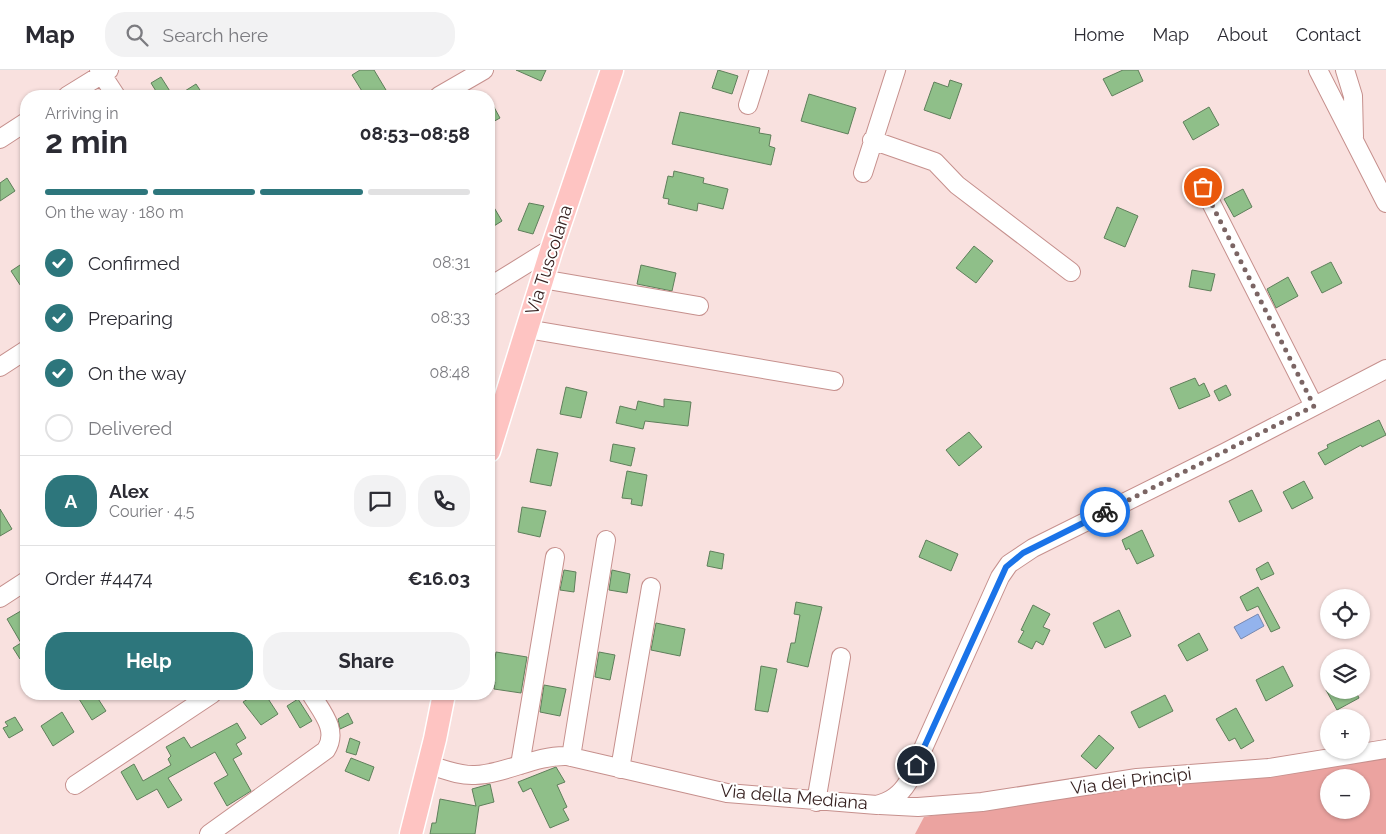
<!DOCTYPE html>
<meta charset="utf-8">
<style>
:root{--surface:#fff;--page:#f2f2f3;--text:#2b2b33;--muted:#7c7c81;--line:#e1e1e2;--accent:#2d767c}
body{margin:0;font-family:Raleway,sans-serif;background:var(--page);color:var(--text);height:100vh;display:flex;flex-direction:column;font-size:19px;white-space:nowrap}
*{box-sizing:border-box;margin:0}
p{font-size:16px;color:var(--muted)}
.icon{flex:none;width:28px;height:28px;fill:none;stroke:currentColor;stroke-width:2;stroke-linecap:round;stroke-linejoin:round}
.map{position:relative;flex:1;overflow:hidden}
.details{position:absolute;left:20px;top:20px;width:475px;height:610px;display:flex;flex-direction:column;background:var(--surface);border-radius:20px;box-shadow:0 1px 4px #0004}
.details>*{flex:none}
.tools{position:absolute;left:1320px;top:519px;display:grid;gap:10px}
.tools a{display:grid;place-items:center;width:50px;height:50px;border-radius:50%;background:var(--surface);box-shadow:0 1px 4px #0004;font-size:25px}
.pin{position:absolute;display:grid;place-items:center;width:42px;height:42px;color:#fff;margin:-21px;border:2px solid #fff;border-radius:50%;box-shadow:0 1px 5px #0007}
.courier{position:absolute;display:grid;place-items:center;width:50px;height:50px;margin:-25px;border:4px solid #1a73e8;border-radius:50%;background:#fff;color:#222;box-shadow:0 1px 6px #0007}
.overview em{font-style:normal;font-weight:700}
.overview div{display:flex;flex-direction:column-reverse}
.overview{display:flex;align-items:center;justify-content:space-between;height:85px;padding:0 25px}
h1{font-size:32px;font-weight:700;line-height:38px}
.bar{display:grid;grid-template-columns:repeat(4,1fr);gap:8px 5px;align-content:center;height:60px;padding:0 25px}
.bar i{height:6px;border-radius:4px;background:var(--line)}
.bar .selected{background:var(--accent)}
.bar p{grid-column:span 4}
.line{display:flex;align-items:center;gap:12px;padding:0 25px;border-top:1px solid var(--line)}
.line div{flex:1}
.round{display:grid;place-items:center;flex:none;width:52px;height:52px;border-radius:20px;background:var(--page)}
ol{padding:0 25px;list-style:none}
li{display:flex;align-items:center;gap:15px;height:55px}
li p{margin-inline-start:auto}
li .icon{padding:5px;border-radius:50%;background:var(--accent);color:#fff;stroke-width:4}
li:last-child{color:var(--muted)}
li i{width:28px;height:28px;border:2px solid var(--line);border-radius:50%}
.action{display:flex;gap:10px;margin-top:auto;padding:10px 25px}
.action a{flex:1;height:58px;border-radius:20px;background:var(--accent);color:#fff;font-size:20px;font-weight:700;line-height:58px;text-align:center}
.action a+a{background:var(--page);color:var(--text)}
header{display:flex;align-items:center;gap:30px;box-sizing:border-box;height:70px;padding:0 25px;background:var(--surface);border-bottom:1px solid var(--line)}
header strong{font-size:24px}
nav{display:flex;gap:28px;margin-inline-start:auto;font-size:18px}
.search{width:350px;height:45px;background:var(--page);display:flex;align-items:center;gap:12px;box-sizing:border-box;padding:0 18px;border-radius:20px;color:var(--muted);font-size:19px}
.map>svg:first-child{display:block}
.green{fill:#eba3a0;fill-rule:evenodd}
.water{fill:#93b3ed;stroke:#7788b0}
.building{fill:#8fbf89;stroke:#5f7f5b}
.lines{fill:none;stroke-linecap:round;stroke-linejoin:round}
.minor-casing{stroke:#c6908d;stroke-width:20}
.major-casing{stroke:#fff;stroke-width:25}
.minor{stroke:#fff;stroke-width:18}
.major{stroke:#fec4c2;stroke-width:22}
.done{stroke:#7b6564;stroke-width:5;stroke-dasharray:0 9}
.route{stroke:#1a73e8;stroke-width:6}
.labels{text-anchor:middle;stroke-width:4;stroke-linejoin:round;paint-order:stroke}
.street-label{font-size:18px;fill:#372221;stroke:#fff}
</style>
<header>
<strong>Map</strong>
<div class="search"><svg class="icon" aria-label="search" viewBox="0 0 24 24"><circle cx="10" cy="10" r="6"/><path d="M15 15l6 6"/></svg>Search here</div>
<nav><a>Home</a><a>Map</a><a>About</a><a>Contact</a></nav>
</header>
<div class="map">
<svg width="1386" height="764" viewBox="0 0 1386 764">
<rect width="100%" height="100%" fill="#f9e1df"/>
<path class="green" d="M1386,673V764H915L924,747ZM1329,708H1361V740H1329Z"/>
<path class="water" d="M1258,544L1264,556L1241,569L1234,557Z"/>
<path class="building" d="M360,0H374L386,20L375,26H365L352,5Z
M516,0H546L541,11Z
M718,0L738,6L732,24L712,18Z
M1123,0H1138L1143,11L1112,26L1103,9Z
M161,7L173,26H159L151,13Z
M950,10L962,14L950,49L924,40L934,12L948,17Z
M196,14L204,26H177Z
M809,24L856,38L848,64L801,51Z
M489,28L500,48L489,54Z
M1209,37L1219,55L1193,70L1183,52Z
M680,42L760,58L759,63L771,65L769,76L775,78L771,95L672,74Z
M674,101L704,108L703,113L728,119L723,139L698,133L697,141L668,134L669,129L663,128L668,106L673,107Z
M7,108L15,121L0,131V113Z
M1243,119L1252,137L1234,147L1224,129Z
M489,129L502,151L489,159Z
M529,133L544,136L533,164L518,160Z
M1117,137L1138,146L1125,177L1104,168Z
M974,176L993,191L976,213L956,198Z
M26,191V224L11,201Z
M1331,192L1342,213L1322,223L1311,202Z
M641,195L676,203L672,221L637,214Z
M1192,200L1215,204L1211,221L1189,217Z
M1288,207L1298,226L1276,238L1267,219Z
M1195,308L1199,316L1204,313L1210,326L1179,339L1170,318Z
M1226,315L1231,325L1219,331L1214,321Z
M566,317L587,322L581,348L560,344Z
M664,329L691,332L688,356L645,351L643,359L616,353L620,336L636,340L638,331L664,337Z
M1379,350L1386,365L1362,377L1361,375L1325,395L1318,383L1328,378L1327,375Z
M969,362L982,377L959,396L946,380Z
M613,374L635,378L631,396L610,391Z
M537,379L558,383L551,416L530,412Z
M627,401L647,405L642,436L631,434L632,429L622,428Z
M1304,411L1313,428L1292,439L1283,422Z
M1252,420L1262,441L1239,452L1229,431Z
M522,437L546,441L540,467L518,462Z
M0,439L12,459L0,466Z
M1142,460L1154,486L1137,494L1129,478L1126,480L1122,470Z
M926,470L958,484L951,501L919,487Z
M710,481L724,484L722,499L707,496Z
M1268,492L1274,504L1261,510L1256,499Z
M564,500L576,502L574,522L560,520Z
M612,500L630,504L627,523L609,520Z
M1258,517L1280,558L1271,562L1258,536L1247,541L1240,527Z
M796,532L822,537L808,597L787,592L791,573H795L800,545L794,544Z
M1033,535L1050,544L1043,557L1050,560L1043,575L1036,571L1032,579L1018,572L1024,561L1021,560Z
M26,538V585L20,589L13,578L21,573L7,549Z
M1119,540L1131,566L1105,578L1093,553Z
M656,553L685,559L680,586L651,580Z
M1199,563L1208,580L1187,591L1178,575Z
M496,582L527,587L521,623L494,619L495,612L491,611Z
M599,582L615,585L610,610L595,607Z
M761,596L777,599L768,642L755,640Z
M1283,596L1293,616L1266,631L1256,610Z
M544,615L566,619L560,646L540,642Z
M1326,620H1355L1359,628L1337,640Z
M76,624H95L106,641L92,650Z
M256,624H265L278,644L261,655L243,632Z
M1165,625L1173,641L1139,658L1131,642Z
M298,629L312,651L300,658L287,636Z
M1236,638L1254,671L1241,679L1235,668L1229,671L1216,649Z
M62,642L74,662L53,676L41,656Z
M348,643L353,653L340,659L338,649Z
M15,647L23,660L9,668L3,658L8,656L5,652Z
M237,653L246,668L236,674L242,684L233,689L251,721L227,736L214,713L228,705L215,682L168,708L182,730L168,738L157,719L137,730L121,702L134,694L143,711L171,695L168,689L171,686L166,677L184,667L191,678Z
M1099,665L1114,678L1096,699L1081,686Z
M350,668L360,672L356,685L346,682Z
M351,688L374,697L369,711L345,701Z
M556,697L565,712L557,715L567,737L563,739L569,750L550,758L531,718L523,722L518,712Z
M490,714L494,732L479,736L475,764H430L432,753H436L440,729L476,736L472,719Z"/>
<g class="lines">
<g class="minor-casing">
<path id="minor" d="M99,0L116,26
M1318,0L1386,133
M1345,0L1353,26L1354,67
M67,26L109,0
M439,26L484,0
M748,35L759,0
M0,69L26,52
M872,70L935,92L957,115L1071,202
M863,103L896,0
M1203,117L1314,336
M542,209L699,236
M489,217L552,178
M527,259L834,311
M0,297L26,280
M0,528L26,511
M571,687L606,470
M429,695C443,699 459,706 475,705C506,704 535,685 567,686L727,723L877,735C891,731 900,725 908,712L1000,507L1009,494L1033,478L1226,382L1386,299
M520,695L555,487
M620,699L651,517
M75,715L212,624
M816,732L841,587
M880,735L918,737L982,732L1137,708L1269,698L1386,679
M209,764L326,680C339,660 321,641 311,624"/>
</g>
<g class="major-casing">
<path id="major" d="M489,381L552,178L612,0
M411,764L435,669L444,624"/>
</g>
<use href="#minor" class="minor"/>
<use href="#major" class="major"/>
</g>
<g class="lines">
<path class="done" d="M1105,442L1314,336L1203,117"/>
<path class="route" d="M916,695L1006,497L1023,483L1105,442"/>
</g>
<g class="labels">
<g class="street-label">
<text transform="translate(549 190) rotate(-72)" y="6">Via Tuscolana</text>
<text transform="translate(1131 711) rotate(-7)" y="6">Via dei Principi</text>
<text transform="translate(794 727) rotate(5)" y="6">Via della Mediana</text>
</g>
</g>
</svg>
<div class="tools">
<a><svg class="icon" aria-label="locate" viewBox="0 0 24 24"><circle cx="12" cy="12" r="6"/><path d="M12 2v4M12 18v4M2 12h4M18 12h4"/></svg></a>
<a><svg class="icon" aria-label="layers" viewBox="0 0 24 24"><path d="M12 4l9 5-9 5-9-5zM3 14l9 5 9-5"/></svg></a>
<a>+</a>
<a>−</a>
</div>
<div class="pin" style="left:1203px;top:117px;background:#ea580c"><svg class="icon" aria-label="bag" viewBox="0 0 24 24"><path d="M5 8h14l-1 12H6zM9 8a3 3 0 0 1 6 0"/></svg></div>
<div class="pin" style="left:916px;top:695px;background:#1f2937"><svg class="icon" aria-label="home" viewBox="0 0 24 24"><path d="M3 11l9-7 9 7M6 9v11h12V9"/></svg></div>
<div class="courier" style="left:1105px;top:442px"><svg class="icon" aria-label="bike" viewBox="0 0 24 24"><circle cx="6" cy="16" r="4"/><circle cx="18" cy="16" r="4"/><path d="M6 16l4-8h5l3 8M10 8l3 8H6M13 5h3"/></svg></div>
<section class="details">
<div class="overview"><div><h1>2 min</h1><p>Arriving in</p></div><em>08:53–08:58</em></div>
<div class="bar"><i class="selected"></i><i class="selected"></i><i class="selected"></i><i></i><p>On the way · 180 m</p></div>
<ol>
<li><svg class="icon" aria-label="check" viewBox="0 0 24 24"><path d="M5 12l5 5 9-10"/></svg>Confirmed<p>08:31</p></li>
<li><svg class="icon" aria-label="check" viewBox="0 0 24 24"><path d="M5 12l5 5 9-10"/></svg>Preparing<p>08:33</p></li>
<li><svg class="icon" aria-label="check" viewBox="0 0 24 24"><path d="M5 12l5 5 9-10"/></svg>On the way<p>08:48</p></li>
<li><i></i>Delivered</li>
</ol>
<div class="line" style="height:90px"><b class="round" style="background:var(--accent);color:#fff">A</b><div><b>Alex</b><p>Courier · 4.5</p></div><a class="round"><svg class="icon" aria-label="chat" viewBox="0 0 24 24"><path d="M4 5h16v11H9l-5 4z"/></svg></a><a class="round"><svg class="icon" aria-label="phone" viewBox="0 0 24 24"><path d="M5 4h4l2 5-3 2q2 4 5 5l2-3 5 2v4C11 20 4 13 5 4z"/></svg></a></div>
<div class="line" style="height:65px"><div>Order #4474</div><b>€16.03</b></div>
<div class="action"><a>Help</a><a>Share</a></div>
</section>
</div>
